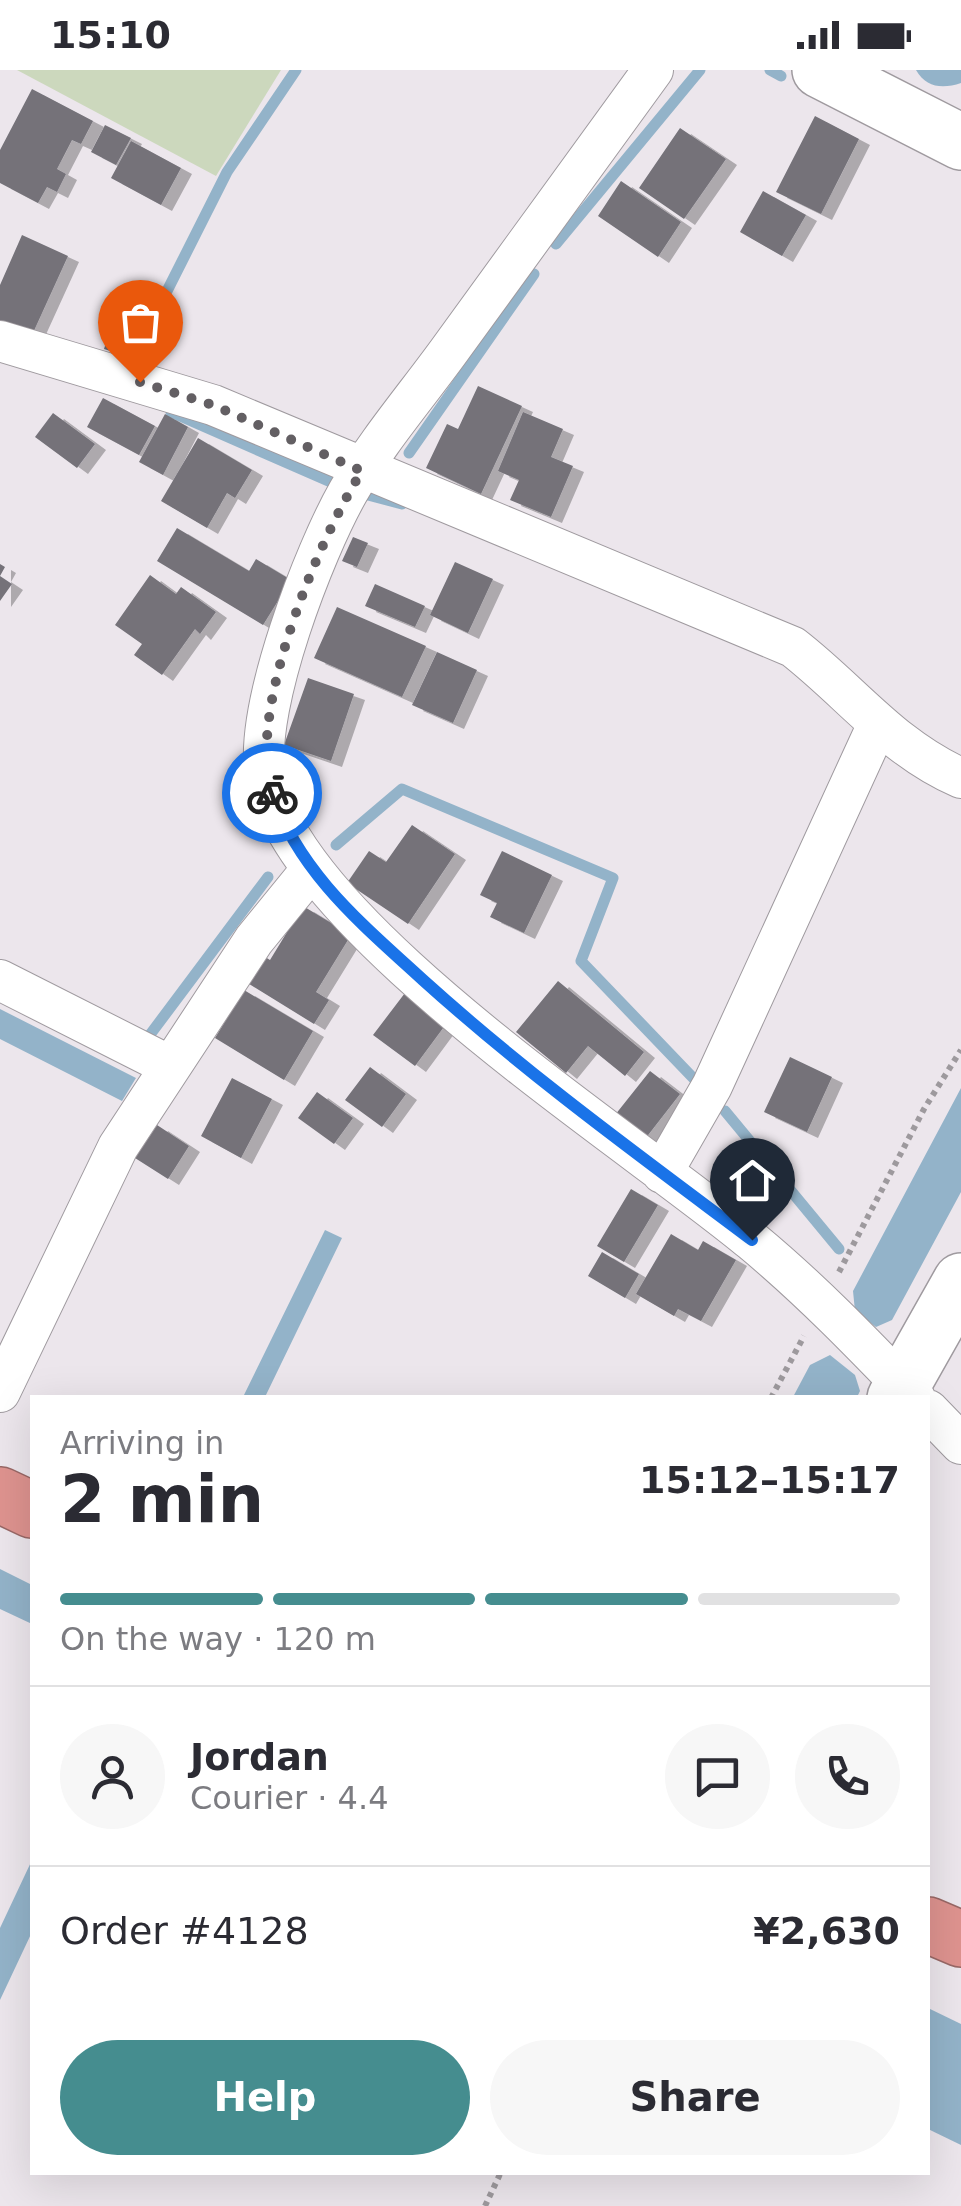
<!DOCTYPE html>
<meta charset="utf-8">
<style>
:root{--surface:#fff;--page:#f7f7f7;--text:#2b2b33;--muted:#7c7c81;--line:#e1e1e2;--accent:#458d8f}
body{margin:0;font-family:"DejaVu Sans",sans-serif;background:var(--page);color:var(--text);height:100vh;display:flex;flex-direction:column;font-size:38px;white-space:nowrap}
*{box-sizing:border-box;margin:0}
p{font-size:32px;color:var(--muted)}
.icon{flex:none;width:55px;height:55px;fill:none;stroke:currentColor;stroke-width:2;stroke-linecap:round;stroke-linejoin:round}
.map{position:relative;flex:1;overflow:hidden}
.side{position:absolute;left:30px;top:1325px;width:900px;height:780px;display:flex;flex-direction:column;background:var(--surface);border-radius:0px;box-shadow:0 10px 40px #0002}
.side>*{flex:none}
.pin{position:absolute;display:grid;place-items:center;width:85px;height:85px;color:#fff;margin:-102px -42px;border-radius:50% 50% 50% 0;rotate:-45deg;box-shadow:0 0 10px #0007}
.pin .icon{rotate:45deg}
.courier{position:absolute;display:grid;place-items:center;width:100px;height:100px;margin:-50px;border:8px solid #1a73e8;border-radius:50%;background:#fff;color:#222;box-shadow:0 2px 12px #0007}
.head em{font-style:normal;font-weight:600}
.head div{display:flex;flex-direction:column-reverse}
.head{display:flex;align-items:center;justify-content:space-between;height:170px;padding:0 30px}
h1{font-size:65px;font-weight:600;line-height:75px}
.bar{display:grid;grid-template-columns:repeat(4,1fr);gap:15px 10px;align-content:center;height:120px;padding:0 30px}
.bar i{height:12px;border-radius:8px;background:var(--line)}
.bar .on{background:var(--accent)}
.bar p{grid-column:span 4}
.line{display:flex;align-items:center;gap:25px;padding:0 30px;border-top:2px solid var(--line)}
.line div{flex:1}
.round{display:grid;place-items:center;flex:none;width:105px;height:105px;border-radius:52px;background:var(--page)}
.cta{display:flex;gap:20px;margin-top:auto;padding:20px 30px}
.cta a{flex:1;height:115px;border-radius:60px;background:var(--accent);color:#fff;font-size:40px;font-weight:600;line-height:115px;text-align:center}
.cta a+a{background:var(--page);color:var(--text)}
.status{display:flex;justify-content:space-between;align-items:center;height:70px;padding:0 50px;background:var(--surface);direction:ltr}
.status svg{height:28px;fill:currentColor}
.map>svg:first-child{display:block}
.green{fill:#ccd8bd}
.water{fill:#93b3c9}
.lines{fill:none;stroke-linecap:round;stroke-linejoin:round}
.stream{stroke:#93b3c9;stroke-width:11}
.building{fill:#747279;filter:url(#shadow)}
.street-casing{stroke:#9f9a9f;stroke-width:42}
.secondary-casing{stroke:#9f9a9f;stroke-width:58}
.highway-casing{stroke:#996866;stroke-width:58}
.path{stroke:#9d999d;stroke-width:6;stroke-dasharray:5 5;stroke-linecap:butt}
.street{stroke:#fff;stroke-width:40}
.secondary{stroke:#fff;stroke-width:55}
.highway{stroke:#de938f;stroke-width:55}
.done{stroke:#635f63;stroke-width:10;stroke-dasharray:0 18}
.route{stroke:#1a73e8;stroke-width:12}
</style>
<div class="status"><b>15:10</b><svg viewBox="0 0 49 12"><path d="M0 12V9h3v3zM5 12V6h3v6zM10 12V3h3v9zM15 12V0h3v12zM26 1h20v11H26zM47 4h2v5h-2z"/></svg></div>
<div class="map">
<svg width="961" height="2136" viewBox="0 0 961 2136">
<defs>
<filter id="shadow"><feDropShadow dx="11" dy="6" stdDeviation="0" flood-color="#0004"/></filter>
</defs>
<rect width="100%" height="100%" fill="#ece6ec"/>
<path class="green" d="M17,0H281L216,106Z"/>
<path class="water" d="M916,0H961V13C943,19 926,18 916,0Z
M0,939L136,1008L122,1031L0,969Z
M961,1018V1122L892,1250L876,1257L855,1241L853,1221Z
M325,1160L342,1168L265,1327H243Z
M830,1285L855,1305L860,1321L857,1327H793L810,1295Z
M0,1499L32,1515V1554L0,1539Z
M32,1790V1862L0,1930V1858Z
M928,1938L961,1954V2075L928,2059Z"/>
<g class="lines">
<path class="stream" d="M770,0L781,6
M556,174L700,0
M163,229L227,102L296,0
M171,342L333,413
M409,383L534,204
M368,425L402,434
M336,775L402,719L613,808L581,891L697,1012
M149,966L268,807
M725,1041L839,1179"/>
</g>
<path class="building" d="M32,19L93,51L81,74L72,70L57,99L66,104L57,122L47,117L38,133L0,113V80Z
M815,46L859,69L821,144L776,122Z
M105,55L131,68L116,95L91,82Z
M680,58L726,89L684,149L639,118Z
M131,71L181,98L161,135L111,108Z
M621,111L681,152L658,187L598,146Z
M763,121L806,145L782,186L740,162Z
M22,165L68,186L32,265L0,250V215Z
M115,245L146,256L135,289L104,279Z
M478,316L522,336L481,424L426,398L447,354L458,359Z
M103,328L155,356L139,385L87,357Z
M523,342L563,359L551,387L573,396L551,447L510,430L519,410L498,401Z
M53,343L95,374L77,398L35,367Z
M165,344L188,357L163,405L139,392Z
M198,368L252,400L235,428L227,423L207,458L161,431Z
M177,458L249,501L256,489L291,510L263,555L157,491Z
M353,467L368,473L357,497L342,491Z
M455,492L493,509L468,563L430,545Z
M0,494L5,497L0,506L12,514L0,531Z
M150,505L176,524L181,517L216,542L200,564L195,559L162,605L134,585L142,574L115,555Z
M375,514L425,536L415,557L365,536Z
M337,537L426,576L402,627L314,588Z
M437,582L477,600L453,653L412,635Z
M308,608L354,624L331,691L284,675Z
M412,755L455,784L408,854L347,813L369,781L386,792Z
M502,781L552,805L524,863L490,847L497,833L480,825Z
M303,836L351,865L316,922L329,930L314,954L246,912L262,885L270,890Z
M558,911L644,982L625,1006L588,976L566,1003L516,962Z
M408,919L449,950L415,996L373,965Z
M244,920L313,961L284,1010L215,968Z
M790,987L832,1007L807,1062L764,1042Z
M370,997L406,1024L382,1057L345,1030Z
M650,1001L680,1024L645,1069L615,1045Z
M232,1008L272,1029L241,1088L201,1066Z
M317,1022L353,1048L334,1074L298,1048Z
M157,1055L189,1076L168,1109L135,1088Z
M631,1119L658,1135L624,1192L597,1176Z
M671,1164L698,1180L703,1171L736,1190L701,1251L678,1239L674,1246L636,1224Z
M602,1182L639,1204L625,1228L588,1206Z"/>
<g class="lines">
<g class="street-casing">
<path id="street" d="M653,0C587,91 520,183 454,274C419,323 378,370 348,422C314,482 255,635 265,703C288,853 635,1073 752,1171C810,1219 863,1274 915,1328
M0,271L213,335L793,577C851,622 892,678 961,708
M0,910L170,996
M662,1103L712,1016L877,656
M0,1322L118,1077L254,870L311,800
M928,1340L961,1374"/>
</g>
<g class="secondary-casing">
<path id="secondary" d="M820,0L961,72
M895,1328L961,1211"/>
</g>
<g class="highway-casing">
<path id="highway" d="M0,1425L32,1440
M928,1855L961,1869"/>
</g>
<path class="path" d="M839,1202L924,1039L961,980
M771,1328L804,1266
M485,2136L501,2102"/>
<use href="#street" class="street"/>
<use href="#secondary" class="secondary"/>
<use href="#highway" class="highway"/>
</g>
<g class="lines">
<path class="done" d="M140,312L213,335L362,401C318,470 246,644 272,723"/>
<path class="route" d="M272,723C299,803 363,855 423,910C527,1004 640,1086 752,1170"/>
</g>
</svg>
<div class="pin" style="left:140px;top:312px;background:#ea580c"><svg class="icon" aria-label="bag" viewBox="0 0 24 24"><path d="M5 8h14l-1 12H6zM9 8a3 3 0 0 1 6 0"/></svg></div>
<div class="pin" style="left:752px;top:1170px;background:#1f2937"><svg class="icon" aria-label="home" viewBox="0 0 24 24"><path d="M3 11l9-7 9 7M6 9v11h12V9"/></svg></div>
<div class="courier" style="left:272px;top:723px"><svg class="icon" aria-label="bike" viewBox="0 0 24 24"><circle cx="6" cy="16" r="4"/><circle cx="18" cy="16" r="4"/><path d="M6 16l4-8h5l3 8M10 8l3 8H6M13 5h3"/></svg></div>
<section class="side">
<div class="head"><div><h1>2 min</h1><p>Arriving in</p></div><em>15:12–15:17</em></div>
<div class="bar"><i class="on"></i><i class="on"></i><i class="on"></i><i></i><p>On the way · 120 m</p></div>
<div class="line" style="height:180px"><a class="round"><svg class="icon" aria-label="person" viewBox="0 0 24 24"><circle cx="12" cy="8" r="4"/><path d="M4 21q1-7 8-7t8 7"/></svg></a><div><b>Jordan</b><p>Courier · 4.4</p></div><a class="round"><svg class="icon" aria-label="chat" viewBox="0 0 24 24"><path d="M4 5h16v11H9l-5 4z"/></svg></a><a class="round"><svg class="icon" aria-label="phone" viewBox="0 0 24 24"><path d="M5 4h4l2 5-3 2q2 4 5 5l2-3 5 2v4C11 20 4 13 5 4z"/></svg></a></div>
<div class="line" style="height:130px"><div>Order #4128</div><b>¥2,630</b></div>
<div class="cta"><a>Help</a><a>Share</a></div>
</section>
</div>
